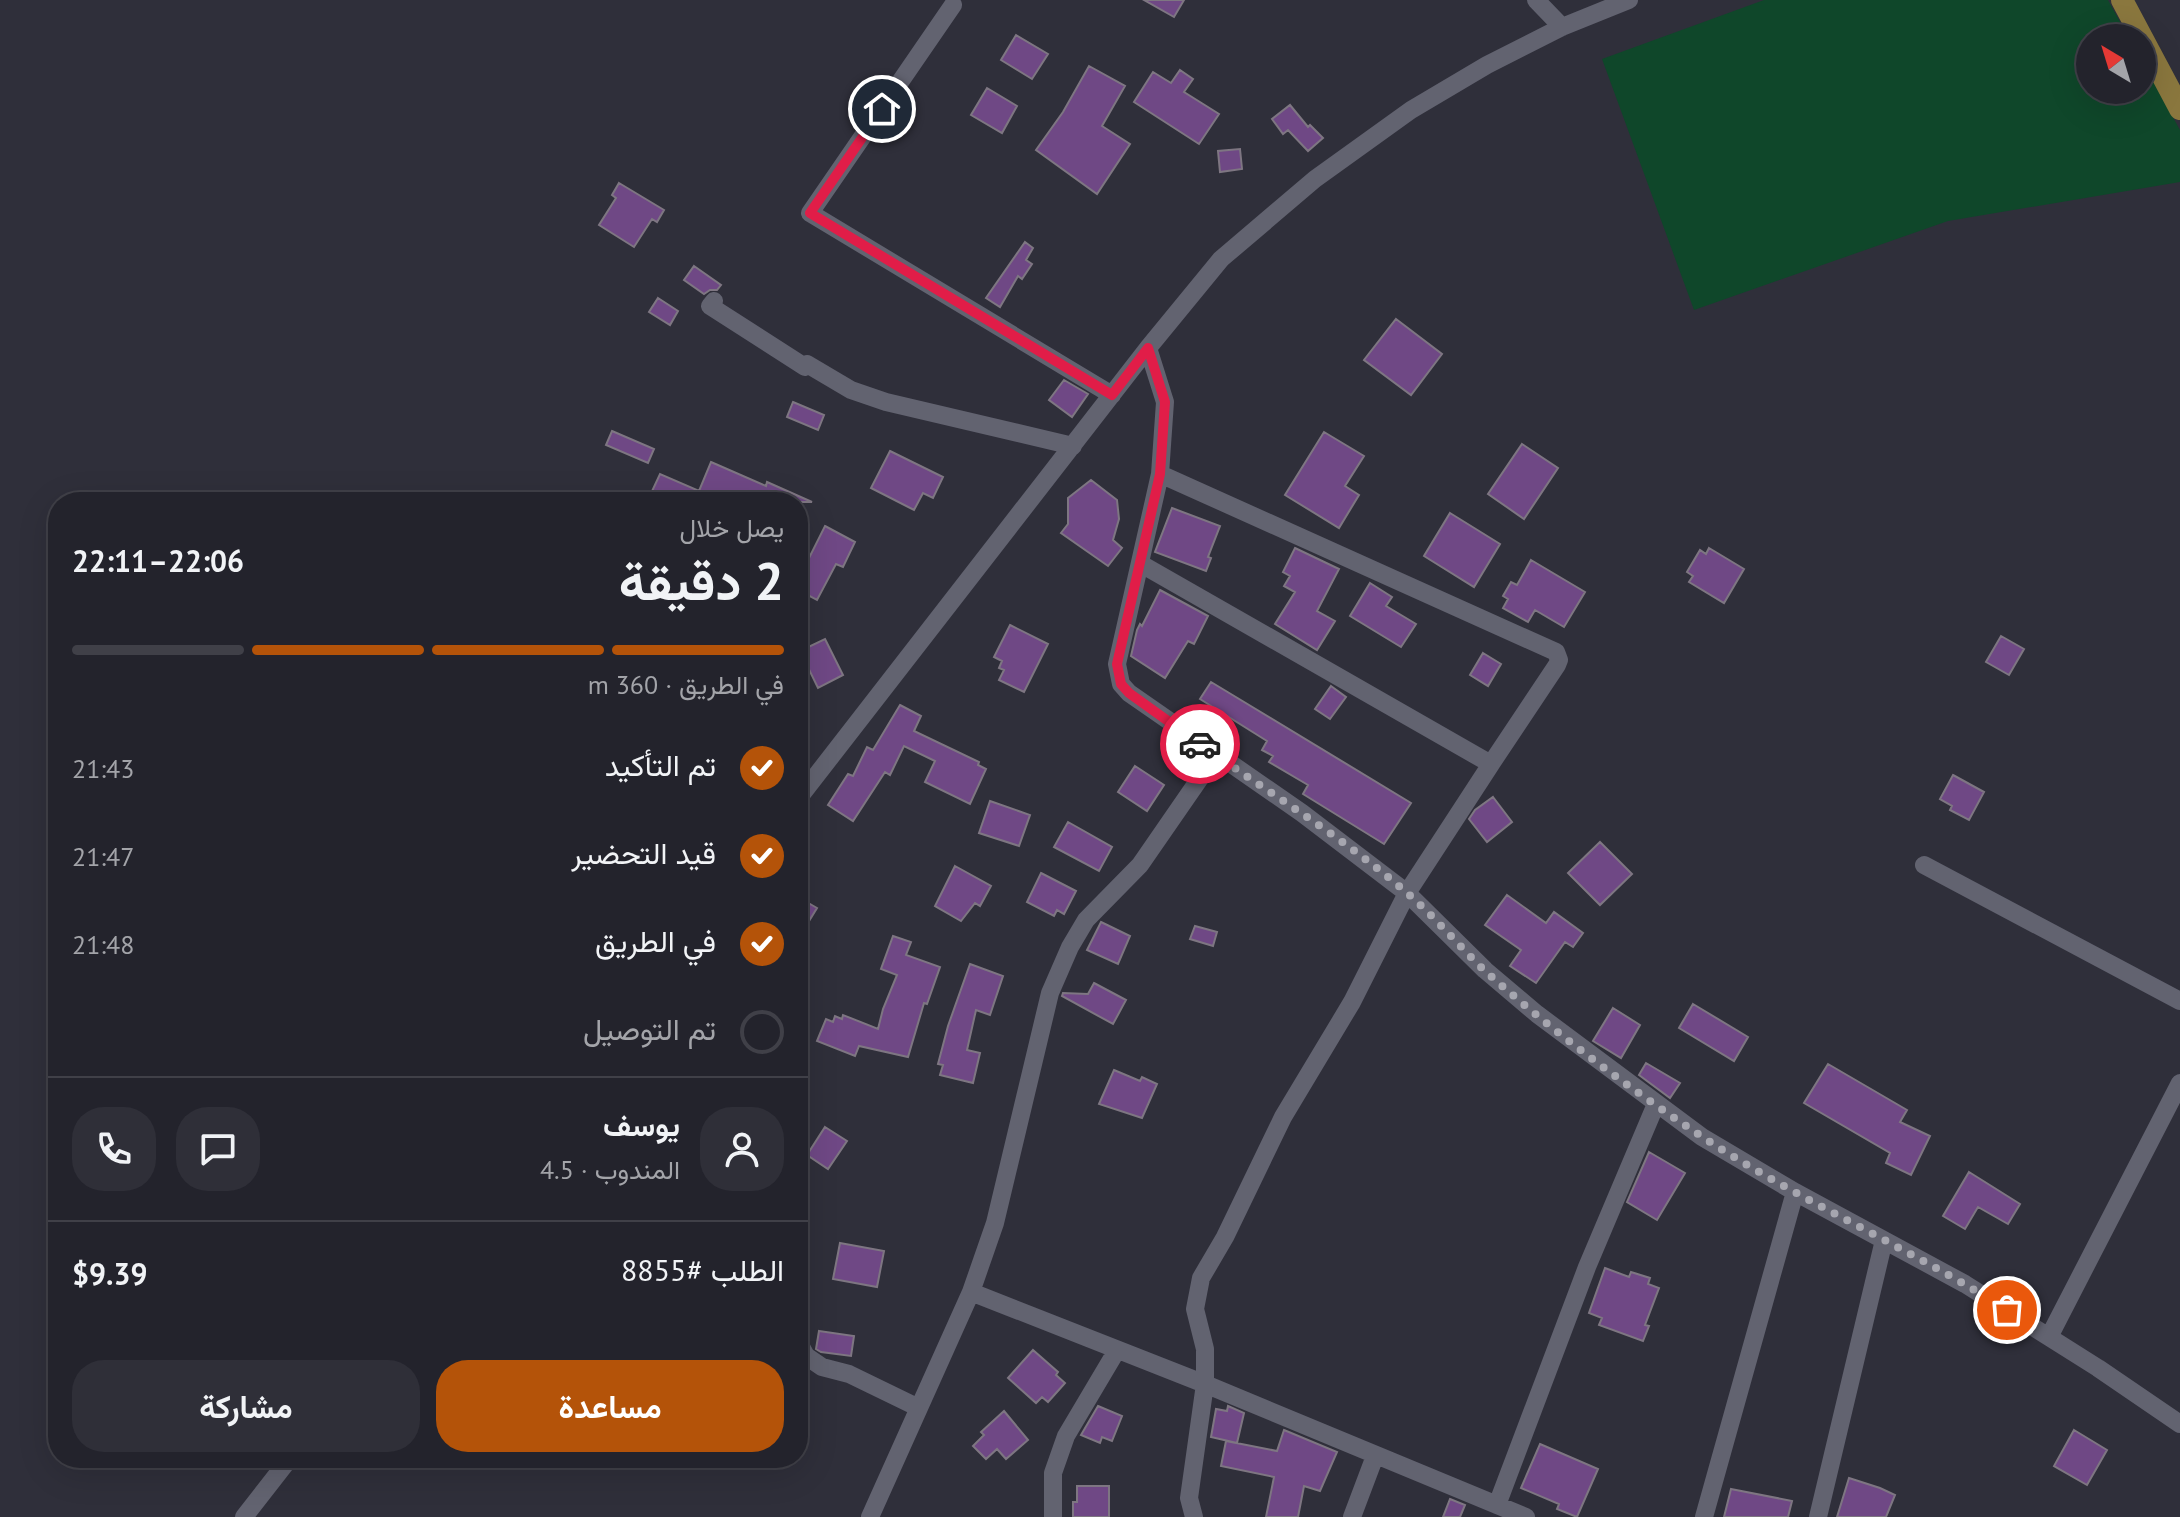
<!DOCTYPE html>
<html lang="ar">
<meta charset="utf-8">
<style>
:root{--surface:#23232c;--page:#2f2f38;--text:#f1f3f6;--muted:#a3a4a9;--line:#404048;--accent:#b45309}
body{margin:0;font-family:"PT Sans",Vazirmatn,sans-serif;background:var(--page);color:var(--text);direction:rtl;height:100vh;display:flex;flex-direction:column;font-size:30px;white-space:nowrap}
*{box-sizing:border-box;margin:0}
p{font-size:26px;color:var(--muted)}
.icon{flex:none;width:44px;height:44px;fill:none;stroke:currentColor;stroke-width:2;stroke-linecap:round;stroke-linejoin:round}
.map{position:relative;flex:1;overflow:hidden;direction:ltr}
.drawer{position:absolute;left:48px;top:492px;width:760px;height:976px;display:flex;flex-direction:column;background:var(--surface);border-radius:32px;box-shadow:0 8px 32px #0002,0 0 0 2px var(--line);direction:rtl}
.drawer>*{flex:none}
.needle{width:52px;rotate:322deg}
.controls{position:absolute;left:2076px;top:24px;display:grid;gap:16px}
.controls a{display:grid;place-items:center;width:80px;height:80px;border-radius:50%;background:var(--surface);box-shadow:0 8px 32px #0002,0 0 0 2px var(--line);font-size:40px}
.pin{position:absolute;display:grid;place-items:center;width:68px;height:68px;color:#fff;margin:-34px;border:4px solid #fff;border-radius:50%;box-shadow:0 2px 8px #0007}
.courier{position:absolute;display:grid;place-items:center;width:80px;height:80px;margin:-40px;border:6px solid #e11d48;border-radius:50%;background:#fff;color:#222;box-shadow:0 2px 10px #0007}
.summary em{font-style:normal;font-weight:700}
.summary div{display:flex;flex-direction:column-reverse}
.summary{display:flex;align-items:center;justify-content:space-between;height:136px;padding:0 24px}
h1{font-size:52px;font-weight:700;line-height:60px}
.bar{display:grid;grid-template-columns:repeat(4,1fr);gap:12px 8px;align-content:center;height:96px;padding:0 24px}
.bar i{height:10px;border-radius:6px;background:var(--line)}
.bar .current{background:var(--accent)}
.bar p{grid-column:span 4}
.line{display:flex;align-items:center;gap:20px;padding:0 24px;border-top:2px solid var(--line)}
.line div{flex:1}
.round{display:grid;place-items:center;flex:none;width:84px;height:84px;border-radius:32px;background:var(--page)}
ol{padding:0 24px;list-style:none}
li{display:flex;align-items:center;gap:24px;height:88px}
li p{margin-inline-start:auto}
li .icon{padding:8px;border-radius:50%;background:var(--accent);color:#fff;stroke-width:4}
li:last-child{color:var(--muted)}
li i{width:44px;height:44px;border:4px solid var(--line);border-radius:50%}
.cta{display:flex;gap:16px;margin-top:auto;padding:16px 24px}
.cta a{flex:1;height:92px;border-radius:32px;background:var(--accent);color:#fff;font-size:32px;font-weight:700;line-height:92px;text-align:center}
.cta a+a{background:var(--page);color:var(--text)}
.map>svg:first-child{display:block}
.green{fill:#0f472a}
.building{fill:#6f4885;stroke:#7e7682;stroke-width:2}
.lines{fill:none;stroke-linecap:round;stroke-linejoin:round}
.minor{stroke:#626370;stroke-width:18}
.major{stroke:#8a773e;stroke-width:22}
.done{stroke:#a6a6af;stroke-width:8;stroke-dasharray:0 14.4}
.route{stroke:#e11d48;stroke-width:10}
</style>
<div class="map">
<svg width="2180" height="1517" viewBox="0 0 2180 1517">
<rect width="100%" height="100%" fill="#2f2f3a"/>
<path class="green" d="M1764,0H2108L2129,38H2090V90H2142V61L2180,130V182L1948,221L1694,310L1602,59Z"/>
<path class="building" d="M1144,0H1184L1174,17Z
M1016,35L1048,54L1032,79L1001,60Z
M1089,66L1125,86L1102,126L1130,144L1097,194L1036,150L1063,112Z
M1180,70L1193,79L1184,92L1219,114L1199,144L1134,102L1153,72L1171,83Z
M987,88L1017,106L1002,133L971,115Z
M1290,105L1308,127L1310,125L1323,138L1308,151L1288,130L1283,134L1272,119Z
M1240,149L1242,169L1220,172L1218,151Z
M619,183L664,210L657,222L652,219L634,247L599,225L616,198L612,195Z
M1025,242L1033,248L1026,260L1032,264L1022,279L1018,276L1000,307L986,298Z
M694,266L721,285L717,290H710L704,294L684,280Z
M658,298L678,311L670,325L649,312Z
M1396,319L1442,354L1411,395L1364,360Z
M1064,380L1088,394L1072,417L1049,400Z
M793,402L824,415L818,430L787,417Z
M612,431L654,449L648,463L606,445Z
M1324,432L1364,456L1345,486L1359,495L1339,528L1285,495Z
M1522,444L1558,468L1524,519L1488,494Z
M890,451L943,477L933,498L923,493L914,510L871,488Z
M711,462L766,486L767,482L812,502H765L743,492L739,502H647L660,474L699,491Z
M1091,480L1117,500L1119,519L1113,540L1122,548L1108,566L1061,533L1068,524V498Z
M1172,508L1220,526L1208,557L1211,558L1206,571L1155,552Z
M1450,513L1500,544L1474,587L1424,556Z
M825,526L855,542L843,567L836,564L817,600L798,590V580Z
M1295,548L1339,569L1317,611L1335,621L1317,650L1275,624L1295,592L1284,586L1290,576L1283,572Z
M1709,548L1744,569L1724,603L1689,582L1693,576L1687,572L1700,550L1706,554Z
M1531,560L1585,592L1564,627L1535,610L1528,622L1503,608L1508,599L1503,596L1511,582L1517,585Z
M1370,583L1392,597L1386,606L1416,624L1401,647L1350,616Z
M1160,590L1208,616L1194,644L1188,641L1165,678L1131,656L1137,630L1140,624L1142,626Z
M1010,625L1048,644L1024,692L999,680L1004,670L999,668L1002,661L994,657Z
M2001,636L2024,649L2009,675L1986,662Z
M825,639L843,675L818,688L800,651Z
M1483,653L1501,664L1488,686L1470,675Z
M1211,682L1411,803L1384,844L1303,794L1308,785L1269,762L1273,756L1262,750L1267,741L1200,699Z
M1331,686L1346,697L1330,719L1315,709Z
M900,705L921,716L914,731L979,762L978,765L986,769L970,804L925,782L935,761L904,746L890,775L885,772L853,821L828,805L848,774L853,776L867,747L873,750Z
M1135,766L1164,785L1147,811L1118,792Z
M1953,775L1984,792L1969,820L1950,810L1952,806L1940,799Z
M1493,797L1512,822L1487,842L1469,819L1475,810Z
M990,801L1030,815L1019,846L979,833Z
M1068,822L1112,847L1099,871L1054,847Z
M1600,842L1632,874L1600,905L1568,873Z
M955,866L991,886L980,906L975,903L961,921L935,906Z
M1041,873L1076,891L1064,914L1057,910L1054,916L1027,902Z
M1507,895L1546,923L1554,912L1583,933L1573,947L1565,942L1536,983L1510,966L1521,950L1485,925Z
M798,897L817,908L798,939Z
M1101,922L1130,936L1118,964L1087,950Z
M1195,926L1217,932L1213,946L1190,939Z
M893,936L911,942L906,955L940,967L927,1004L924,1003L908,1057L859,1046L855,1056L817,1041L826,1019L833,1022L835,1016L842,1019L843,1015L878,1029L883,1009L897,975L881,969Z
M970,964L1003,976L990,1015L976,1010L967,1050L980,1053L973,1083L940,1075L943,1065L938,1064L948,1026Z
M1094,983L1126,1000L1113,1024L1062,996L1063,993L1088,994Z
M1693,1004L1748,1037L1734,1061L1679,1028Z
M1613,1008L1640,1025L1621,1058L1593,1041Z
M1646,1063L1680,1083L1670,1098L1639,1075Z
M1828,1064L1907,1110L1900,1122L1930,1136L1911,1175L1886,1163L1890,1153L1804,1103Z
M1114,1070L1140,1081L1142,1077L1157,1084L1142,1118L1099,1104Z
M825,1127L847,1141L828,1169L807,1155Z
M1649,1152L1685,1173L1657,1220L1627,1202Z
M1969,1172L2020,1204L2008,1224L1978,1207L1965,1229L1943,1216Z
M840,1243L884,1251L877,1287L833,1279Z
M1605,1268L1629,1277L1631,1272L1650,1278L1648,1284L1659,1288L1645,1325L1649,1326L1643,1341L1599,1325L1602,1318L1589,1313Z
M819,1331L854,1336L851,1356L821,1352L816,1349Z
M1033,1350L1058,1372L1056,1375L1065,1383L1048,1402L1042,1397L1036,1403L1008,1378Z
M1098,1406L1122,1416L1112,1441L1102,1437L1100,1443L1081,1435Z
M1228,1406L1244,1413L1237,1443L1211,1437L1216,1409L1227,1411Z
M1004,1411L1028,1440L1006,1459L997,1449L986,1459L973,1446L984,1435L981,1432Z
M1284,1430L1337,1452L1320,1491L1304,1486L1298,1517H1266L1274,1477L1221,1466L1226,1441L1277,1451Z
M2074,1430L2107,1450L2087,1485L2054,1466Z
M1540,1444L1598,1469L1577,1517L1557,1509L1559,1504L1521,1488Z
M1849,1478L1880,1488L1895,1495L1886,1517H1837Z
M1077,1486H1109V1517H1073V1502H1077Z
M1731,1489L1792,1501L1788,1517H1724Z
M1450,1499L1465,1505L1460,1517H1443Z"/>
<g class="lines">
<path class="minor" d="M1536,0L1562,27
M953,5L810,213L1112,395
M714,301L710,306L805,367L807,364L851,390L886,402L1073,446
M1148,348L1165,402L1160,474L1117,664L1121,684L1129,693L1302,813L1407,893L1485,970L1537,1014L1702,1137L1795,1192L1965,1284L2098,1368L2180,1424
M1160,474L1556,652L1559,660L1557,665L1491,764
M1141,564L1491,764L1407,893L1352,1002L1283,1117L1225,1237L1201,1278L1195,1309L1205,1349V1384L1189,1498L1194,1517
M798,799L1148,348L1221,259L1315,179L1411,110L1487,65L1562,27L1629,0
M1924,865L2180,1001
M971,1292L1205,1384L1526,1517
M2049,1337L2180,1083
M798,1341L806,1356L822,1367L849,1374L919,1408
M1497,1505L1587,1267L1656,1104
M244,1517L290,1458
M870,1517L971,1292L995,1223L1050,993L1070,947L1086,920L1140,865L1216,755
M1053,1517V1473L1066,1436L1117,1350
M1352,1517L1375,1456
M1704,1517L1795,1192
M1818,1517L1884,1240"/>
<path class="major" d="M2122,0L2180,109"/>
</g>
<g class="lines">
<path class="done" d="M1200,744C1269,793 1343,837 1407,893C1434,916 1458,945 1484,970C1551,1030 1626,1086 1701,1136C1799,1201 1908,1247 2007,1310"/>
<path class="route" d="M882,109L810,213L1112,395L1148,348L1165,402L1160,474L1117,664L1121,684L1129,693L1200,744"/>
</g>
</svg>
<div class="controls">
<a><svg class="needle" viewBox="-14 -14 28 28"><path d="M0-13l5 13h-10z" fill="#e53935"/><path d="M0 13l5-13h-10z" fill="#a3a4a9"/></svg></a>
</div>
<div class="pin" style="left:2007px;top:1310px;background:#ea580c"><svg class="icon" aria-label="bag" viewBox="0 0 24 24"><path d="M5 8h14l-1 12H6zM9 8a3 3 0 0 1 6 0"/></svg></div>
<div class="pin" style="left:882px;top:109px;background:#1f2937"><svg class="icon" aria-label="home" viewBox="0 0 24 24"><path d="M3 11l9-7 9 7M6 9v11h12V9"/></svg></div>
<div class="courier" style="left:1200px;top:744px"><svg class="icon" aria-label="car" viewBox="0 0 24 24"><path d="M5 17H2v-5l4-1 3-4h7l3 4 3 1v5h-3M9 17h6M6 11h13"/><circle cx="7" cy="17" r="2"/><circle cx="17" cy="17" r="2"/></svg></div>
<section class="drawer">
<div class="summary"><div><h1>2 دقيقة</h1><p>يصل خلال</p></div><em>22:06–22:11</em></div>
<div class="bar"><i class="current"></i><i class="current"></i><i class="current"></i><i></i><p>في الطريق · 360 m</p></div>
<ol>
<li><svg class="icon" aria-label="check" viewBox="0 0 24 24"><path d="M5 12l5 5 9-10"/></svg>تم التأكيد<p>21:43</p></li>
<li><svg class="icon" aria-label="check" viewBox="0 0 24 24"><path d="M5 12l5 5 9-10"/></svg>قيد التحضير<p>21:47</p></li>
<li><svg class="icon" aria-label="check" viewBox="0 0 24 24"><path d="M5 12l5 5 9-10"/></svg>في الطريق<p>21:48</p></li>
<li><i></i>تم التوصيل</li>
</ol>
<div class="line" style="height:144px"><a class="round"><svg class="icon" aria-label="person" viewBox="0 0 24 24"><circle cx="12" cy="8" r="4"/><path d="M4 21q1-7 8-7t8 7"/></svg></a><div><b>يوسف</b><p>المندوب · 4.5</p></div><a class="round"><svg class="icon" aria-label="chat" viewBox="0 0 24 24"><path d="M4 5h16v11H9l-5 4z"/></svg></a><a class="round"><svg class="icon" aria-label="phone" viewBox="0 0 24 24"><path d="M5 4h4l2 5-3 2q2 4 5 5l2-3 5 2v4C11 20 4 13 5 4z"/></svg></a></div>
<div class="line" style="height:104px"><div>الطلب #8855</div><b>$9.39</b></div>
<div class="cta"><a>مساعدة</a><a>مشاركة</a></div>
</section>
</div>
